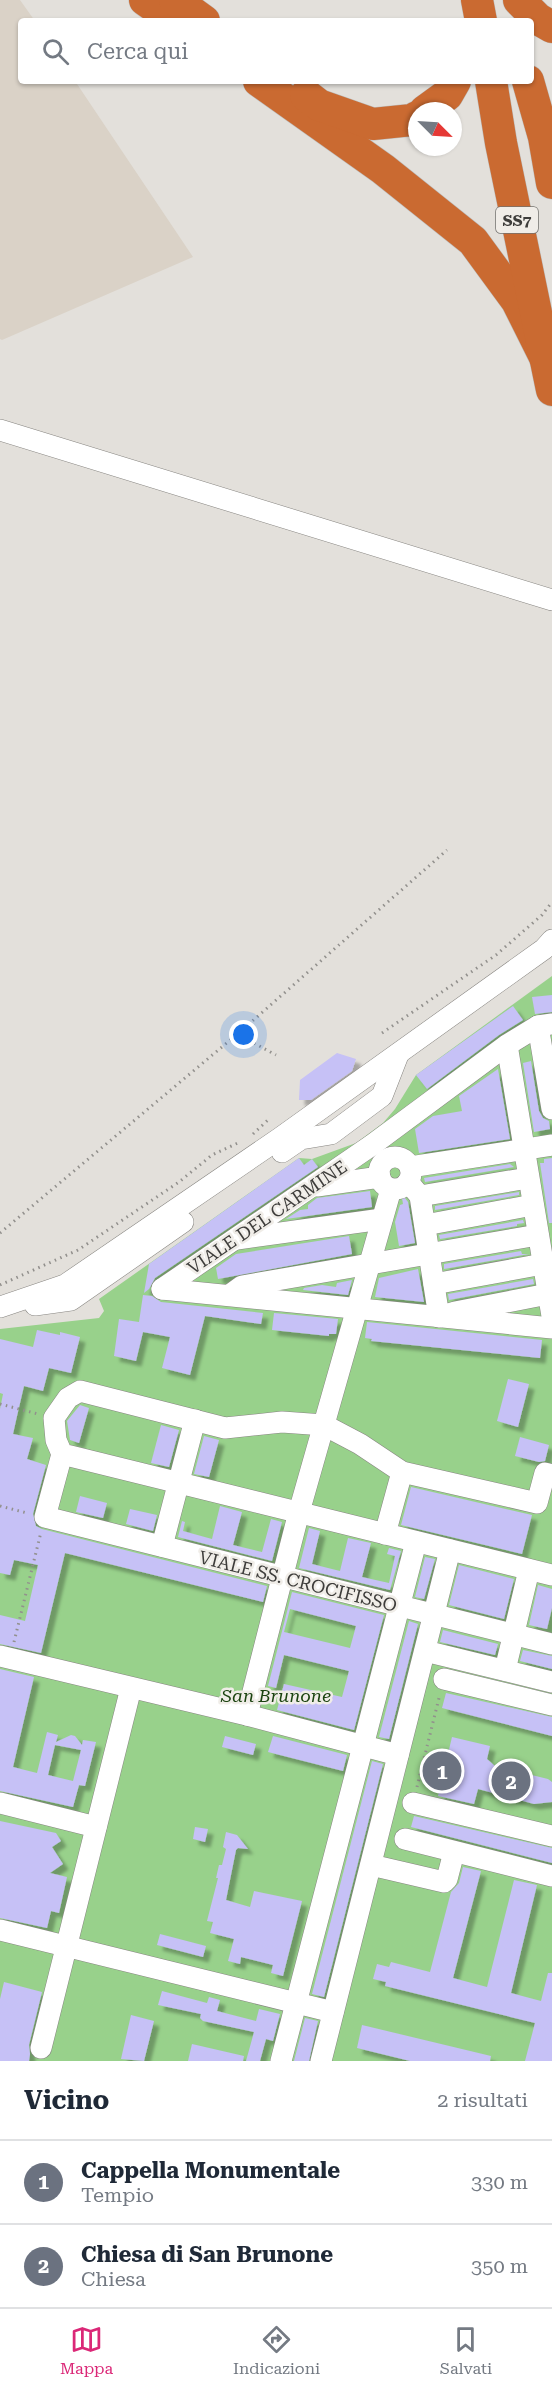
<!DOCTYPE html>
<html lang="it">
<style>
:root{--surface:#fff;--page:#f2f2f3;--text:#1f2937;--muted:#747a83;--line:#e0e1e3;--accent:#db2777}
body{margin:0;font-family:"Roboto Serif",serif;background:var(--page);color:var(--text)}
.compass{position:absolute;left:408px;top:102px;width:54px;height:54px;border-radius:50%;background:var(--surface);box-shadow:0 2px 4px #0004;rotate:114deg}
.you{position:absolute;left:244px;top:1035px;width:21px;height:21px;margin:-15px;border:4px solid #fff;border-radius:50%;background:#1a73e8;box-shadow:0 0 0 9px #1a73e833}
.badge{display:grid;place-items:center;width:39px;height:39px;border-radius:50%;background:var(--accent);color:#fff;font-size:20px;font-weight:700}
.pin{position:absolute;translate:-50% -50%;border:3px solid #fff;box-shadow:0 2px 6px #0006}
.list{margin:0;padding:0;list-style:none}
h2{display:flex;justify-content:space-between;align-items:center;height:78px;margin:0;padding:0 24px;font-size:26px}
h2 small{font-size:20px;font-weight:400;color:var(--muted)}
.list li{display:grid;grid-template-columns:39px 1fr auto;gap:18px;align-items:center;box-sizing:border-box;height:84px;padding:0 24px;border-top:2px solid var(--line)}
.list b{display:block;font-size:22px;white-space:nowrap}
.list p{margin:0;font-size:20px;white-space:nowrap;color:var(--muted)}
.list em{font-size:20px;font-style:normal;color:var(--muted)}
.icon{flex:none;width:33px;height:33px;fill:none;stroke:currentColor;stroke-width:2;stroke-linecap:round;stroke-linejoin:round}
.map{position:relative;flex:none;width:552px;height:2061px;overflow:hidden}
.search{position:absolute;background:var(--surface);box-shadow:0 2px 4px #0004;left:18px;right:18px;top:18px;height:66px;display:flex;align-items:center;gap:15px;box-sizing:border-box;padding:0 21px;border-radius:6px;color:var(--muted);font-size:22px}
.sheet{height:246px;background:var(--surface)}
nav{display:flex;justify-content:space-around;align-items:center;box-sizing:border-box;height:84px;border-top:2px solid var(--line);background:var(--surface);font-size:16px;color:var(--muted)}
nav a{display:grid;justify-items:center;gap:3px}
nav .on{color:var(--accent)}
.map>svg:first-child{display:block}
.built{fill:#dad2c7}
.green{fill:#98d18b}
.building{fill:#c6c1f6;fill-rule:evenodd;filter:url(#shadow)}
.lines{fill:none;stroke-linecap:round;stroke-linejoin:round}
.minor-casing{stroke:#878581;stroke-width:22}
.highway-casing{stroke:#bdbdbc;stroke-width:33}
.path{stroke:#92908d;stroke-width:3;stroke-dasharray:1.5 4.5;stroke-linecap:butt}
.minor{stroke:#fff;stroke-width:21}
.highway{stroke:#ca6a31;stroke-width:32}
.labels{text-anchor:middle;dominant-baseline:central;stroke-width:5;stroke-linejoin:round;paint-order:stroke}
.shield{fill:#f0ede8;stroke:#73726f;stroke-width:1.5}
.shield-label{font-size:16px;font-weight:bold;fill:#3e3d3b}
.street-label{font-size:18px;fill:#3e3d3b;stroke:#f0ede8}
.park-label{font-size:18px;font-style:italic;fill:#1b4310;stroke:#f0ede8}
</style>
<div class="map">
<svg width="552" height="2061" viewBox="0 0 552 2061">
<defs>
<filter id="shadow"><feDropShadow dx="5.5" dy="5.5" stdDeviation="1.5" flood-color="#0004"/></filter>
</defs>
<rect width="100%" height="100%" fill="#e3e0db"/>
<path class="built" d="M 0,0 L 20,0 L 35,21 L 21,21 L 21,81 L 75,81 L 193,257 L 2,340 L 0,339 Z"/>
<path class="green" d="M 552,976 L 552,2061 L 0,2061 L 0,1329 L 99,1318 L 104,1311 L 99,1299 L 299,1158 L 312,1159 L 356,1143 L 383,1123 L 395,1109 L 416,1075 Z"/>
<g class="building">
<path d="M 552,995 L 552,1012 L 535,1014 L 532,997 Z"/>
<path d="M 513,1006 L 523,1020 L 499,1035 L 427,1089 L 416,1075 Z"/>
<path d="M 337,1053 L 356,1059 L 352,1071 L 311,1100 L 299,1100 L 300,1080 Z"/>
<path d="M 531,1061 L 539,1111 L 543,1118 L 549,1121 L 550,1129 L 534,1132 L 523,1063 Z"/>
<path d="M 498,1069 L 510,1139 L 419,1153 L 415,1129 L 433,1116 L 462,1111 L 459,1096 Z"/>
<path d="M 299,1158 L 304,1165 L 312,1159 L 318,1167 L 155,1278 L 149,1289 L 144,1293 L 149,1264 Z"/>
<path d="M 552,1158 L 552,1223 L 549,1223 L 540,1163 L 544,1163 L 544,1159 Z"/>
<path d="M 510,1164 L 514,1167 L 425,1182 L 424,1178 Z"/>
<path d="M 370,1191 L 372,1207 L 286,1219 L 300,1210 L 308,1209 L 308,1205 L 317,1198 Z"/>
<path d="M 519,1192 L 519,1195 L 435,1210 L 435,1206 Z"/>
<path d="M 404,1197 L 408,1202 L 415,1243 L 399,1246 L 395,1222 L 400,1205 L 403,1204 L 402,1198 Z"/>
<path d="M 523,1220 L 524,1223 L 517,1224 L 517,1226 L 440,1239 L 439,1235 Z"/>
<path d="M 349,1236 L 352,1254 L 218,1279 L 216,1268 L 236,1254 Z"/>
<path d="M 521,1251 L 522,1254 L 529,1254 L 444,1269 L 444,1264 Z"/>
<path d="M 418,1269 L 424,1302 L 375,1297 L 379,1278 Z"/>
<path d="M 533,1279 L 534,1284 L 449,1300 L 448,1294 Z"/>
<path d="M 352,1280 L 348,1295 L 303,1290 L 304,1288 L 322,1285 L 336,1287 L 337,1283 Z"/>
<path d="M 143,1295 L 152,1296 L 161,1302 L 263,1313 L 261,1324 L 205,1316 L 190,1375 L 162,1368 L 170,1337 L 143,1332 L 136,1361 L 114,1356 L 119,1319 L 139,1322 Z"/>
<path d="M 274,1313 L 338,1319 L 336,1334 L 329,1334 L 329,1336 L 272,1330 Z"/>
<path d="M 367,1322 L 542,1340 L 540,1358 L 371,1341 L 372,1339 L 365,1338 Z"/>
<path d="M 37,1330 L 60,1335 L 60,1332 L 80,1337 L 71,1373 L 49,1368 L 43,1391 L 24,1386 L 17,1416 L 13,1434 L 33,1438 L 27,1459 L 46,1465 L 33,1514 L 36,1526 L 42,1529 L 267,1586 L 263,1602 L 65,1553 L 41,1653 L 0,1644 L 0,1615 L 25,1621 L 38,1565 L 14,1560 L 10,1575 L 0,1573 L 0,1409 L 3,1394 L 0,1393 L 0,1339 L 33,1347 Z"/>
<path d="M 508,1379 L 529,1384 L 518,1427 L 497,1421 Z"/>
<path d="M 80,1405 L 89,1408 L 79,1443 L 70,1440 L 67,1421 Z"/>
<path d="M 161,1425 L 179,1430 L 169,1467 L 151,1463 Z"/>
<path d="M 204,1436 L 219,1440 L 209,1477 L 194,1474 Z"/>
<path d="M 520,1437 L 549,1445 L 545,1461 L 539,1462 L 515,1456 Z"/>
<path d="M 411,1487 L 532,1515 L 522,1554 L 401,1525 Z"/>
<path d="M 80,1496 L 107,1503 L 103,1518 L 76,1512 Z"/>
<path d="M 220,1506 L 242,1512 L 233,1545 L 262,1552 L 271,1519 L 282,1522 L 272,1561 L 178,1537 L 182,1521 L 185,1522 L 183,1531 L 212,1539 Z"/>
<path d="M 130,1509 L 157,1515 L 153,1531 L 126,1524 Z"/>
<path d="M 309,1528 L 320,1531 L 312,1564 L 340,1571 L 348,1538 L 371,1543 L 362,1577 L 389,1583 L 395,1556 L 387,1554 L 389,1548 L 401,1551 L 390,1590 L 299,1568 Z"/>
<path d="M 425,1557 L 435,1559 L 424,1599 L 415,1597 Z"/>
<path d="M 459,1565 L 514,1579 L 504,1619 L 449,1605 Z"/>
<path d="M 538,1585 L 552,1589 L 552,1608 L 547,1629 L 529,1625 Z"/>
<path d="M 292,1592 L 384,1615 L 354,1730 L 277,1710 L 284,1684 L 342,1697 L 349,1671 L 284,1655 L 276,1688 L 268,1686 ZM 290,1609 L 356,1626 L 350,1648 L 284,1632 Z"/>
<path d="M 409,1621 L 418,1624 L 389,1739 L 379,1737 Z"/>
<path d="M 443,1630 L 498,1644 L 495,1655 L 440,1642 Z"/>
<path d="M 523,1650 L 552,1656 L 552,1669 L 520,1661 Z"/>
<path d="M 0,1669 L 34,1677 L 13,1767 L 37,1773 L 47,1732 L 58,1735 L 56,1742 L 71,1735 L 75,1736 L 82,1745 L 83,1740 L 96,1742 L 85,1786 L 79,1785 L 73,1807 L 0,1791 ZM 55,1745 L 81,1750 L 73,1781 L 48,1775 Z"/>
<path d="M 446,1693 L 552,1717 L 552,1736 L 442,1708 Z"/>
<path d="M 225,1736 L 256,1744 L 253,1755 L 222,1747 Z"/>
<path d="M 273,1736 L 347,1755 L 343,1771 L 268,1752 Z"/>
<path d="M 452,1737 L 490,1746 L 487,1759 L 495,1766 L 548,1779 L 552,1782 L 552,1802 L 534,1804 L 478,1789 L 474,1804 L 438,1796 Z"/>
<path d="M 372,1761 L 383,1764 L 324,1997 L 312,1994 Z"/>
<path d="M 414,1816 L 552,1848 L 552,1863 L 411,1827 Z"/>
<path d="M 0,1821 L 56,1833 L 61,1841 L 52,1847 L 63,1864 L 50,1873 L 67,1877 L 59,1913 L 51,1911 L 47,1928 L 0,1918 Z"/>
<path d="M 195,1827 L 208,1829 L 205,1842 L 193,1839 Z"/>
<path d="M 226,1832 L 237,1835 L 248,1849 L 238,1848 L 236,1850 L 226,1900 L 250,1907 L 254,1891 L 302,1901 L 283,1976 L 271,1973 L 273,1965 L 241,1957 L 240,1964 L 228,1961 L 234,1939 L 210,1933 L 213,1922 L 207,1921 L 218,1878 L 216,1878 L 219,1865 L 222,1865 L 226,1849 L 223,1847 Z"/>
<path d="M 463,1867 L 481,1871 L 453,1978 L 487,1987 L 514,1880 L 537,1885 L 511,1993 L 541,2001 L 548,1973 L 552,1973 L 552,2061 L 525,2061 L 535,2023 L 385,1986 L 386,1982 L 373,1979 L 377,1964 L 389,1967 L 391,1962 L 430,1972 L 451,1892 L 459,1883 Z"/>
<path d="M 160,1934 L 206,1946 L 203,1957 L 157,1945 Z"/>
<path d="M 4,1982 L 42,1992 L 29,2045 L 30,2054 L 29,2061 L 0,2061 L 0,1999 Z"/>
<path d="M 162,1991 L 207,2003 L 209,1997 L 220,2000 L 217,2011 L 256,2021 L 259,2009 L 280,2014 L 273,2041 L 266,2039 L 260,2061 L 246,2061 L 254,2032 L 203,2021 L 200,2018 L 201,2014 L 158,2005 Z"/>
<path d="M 131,2015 L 154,2021 L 144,2061 L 121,2059 Z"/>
<path d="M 305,2018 L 318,2021 L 309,2061 L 294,2061 Z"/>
<path d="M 362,2025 L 491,2056 L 490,2061 L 410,2061 L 357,2048 Z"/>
<path d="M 192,2044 L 244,2056 L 243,2061 L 188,2061 Z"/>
</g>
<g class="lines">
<g class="minor-casing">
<g id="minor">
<path d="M 0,430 L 552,600"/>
<path d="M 538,1026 L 552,1109"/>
<path d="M 507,1045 L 552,1316"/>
<path d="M 282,1152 L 301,1139 L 331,1134 L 382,1096 L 398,1055"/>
<circle cx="395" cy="1173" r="16"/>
<path d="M 410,1167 L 552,1145"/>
<path d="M 408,1182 L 420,1196 L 439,1317 L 455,1312 L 548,1294"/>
<path d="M 317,1186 L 380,1177"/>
<path d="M 420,1196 L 528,1178"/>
<path d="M 425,1225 L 533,1205"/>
<path d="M 237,1239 L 382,1219"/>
<path d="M 434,1284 L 543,1264"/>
<path d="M 162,1289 L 372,1145 L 507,1045 L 538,1026 L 552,1024"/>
<path d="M 162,1289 L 552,1328"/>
<path d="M 231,1294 L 242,1286 L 538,1235"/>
<path d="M 35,1305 L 71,1300 L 183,1222"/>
<path d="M 0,1307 L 65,1285 L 280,1138 L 544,949 L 552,940"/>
<path d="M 62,1454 L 45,1517 L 552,1644"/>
<path d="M 552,1475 L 545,1473 L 537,1503 L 402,1472 L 360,1444 L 324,1425 L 282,1422 L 225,1428 L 80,1391 L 68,1398 L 54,1418 L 56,1440 L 62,1454 L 552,1575"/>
<path d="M 385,1534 L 402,1472"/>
<path d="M 162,1546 L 195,1420"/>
<path d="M 425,1651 L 552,1682"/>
<path d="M 0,1656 L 247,1715 L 398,1755"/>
<path d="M 505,1670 L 529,1570"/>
<path d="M 444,1679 L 552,1705"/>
<path d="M 247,1715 L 299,1512 L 391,1189"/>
<path d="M 0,1803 L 96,1827"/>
<path d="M 413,1803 L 552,1836"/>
<path d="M 405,1839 L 552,1876"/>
<path d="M 371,1865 L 444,1882 L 447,1879 L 454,1852"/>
<path d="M 0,1930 L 333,2012"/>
<path d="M 41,2048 L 131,1688"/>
<path d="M 281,2061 L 416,1542"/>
<path d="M 321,2061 L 450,1550"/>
</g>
</g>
<g class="highway-casing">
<g id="highway">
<path d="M 145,0 L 175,21"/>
<path d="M 175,0 L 204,21"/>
<path d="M 477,0 L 481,21"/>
<path d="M 519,0 L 538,19 L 552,27"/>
<path d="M 259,81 L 383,169 L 473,241 L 517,301 L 546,359"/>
<path d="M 491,81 L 501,143 L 552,390"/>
<path d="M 528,81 L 544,137 L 552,183"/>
<path d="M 306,95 L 319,105 L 373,124 L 412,120 L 417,117"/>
<path d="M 425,111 L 447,95 L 455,81"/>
</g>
</g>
<g class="path">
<path d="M 241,1031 L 252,1042 L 276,1055"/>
<path d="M 382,1033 L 496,955 L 542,915 L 552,902"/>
<path d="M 253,1134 L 269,1119"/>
<path d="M 0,1233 L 241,1031 L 447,850"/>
<path d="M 0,1285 L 78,1250 L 179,1182 L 212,1155 L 240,1142"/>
<path d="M 0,1404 L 38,1414"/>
<path d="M 0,1506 L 27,1513"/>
<path d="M 14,1642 L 41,1532"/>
<path d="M 417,1787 L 440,1694"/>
</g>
<use href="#minor" class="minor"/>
<use href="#highway" class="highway"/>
</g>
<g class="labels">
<rect class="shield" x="496" y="207" width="42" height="26" rx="4.5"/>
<g class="shield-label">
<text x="517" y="220">SS7</text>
</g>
<g class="street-label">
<text transform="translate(267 1217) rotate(-34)">VIALE DEL CARMINE</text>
<text transform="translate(298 1581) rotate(14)">VIALE SS. CROCIFISSO</text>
</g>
<g class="park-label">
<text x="276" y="1695">San Brunone</text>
</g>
</g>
</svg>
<svg class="compass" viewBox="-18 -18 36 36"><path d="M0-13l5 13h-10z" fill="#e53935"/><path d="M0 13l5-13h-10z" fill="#747a83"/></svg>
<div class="you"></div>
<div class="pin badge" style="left:442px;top:1771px;background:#6b7280">1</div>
<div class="pin badge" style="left:511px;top:1781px;background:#6b7280">2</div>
<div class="search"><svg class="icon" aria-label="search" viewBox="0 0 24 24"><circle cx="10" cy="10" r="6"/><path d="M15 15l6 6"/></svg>Cerca qui</div>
</div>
<section class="sheet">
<h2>Vicino<small>2 risultati</small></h2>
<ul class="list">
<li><span class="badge" style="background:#6b7280">1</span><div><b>Cappella Monumentale</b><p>Tempio</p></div><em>330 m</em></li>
<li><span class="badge" style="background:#6b7280">2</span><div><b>Chiesa di San Brunone</b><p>Chiesa</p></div><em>350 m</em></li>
</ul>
</section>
<nav>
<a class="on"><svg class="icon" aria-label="map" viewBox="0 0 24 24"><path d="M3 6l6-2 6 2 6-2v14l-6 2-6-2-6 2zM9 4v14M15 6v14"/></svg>Mappa</a>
<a><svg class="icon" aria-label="directions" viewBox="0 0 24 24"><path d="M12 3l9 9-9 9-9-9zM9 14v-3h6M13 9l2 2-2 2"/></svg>Indicazioni</a>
<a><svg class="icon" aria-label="saved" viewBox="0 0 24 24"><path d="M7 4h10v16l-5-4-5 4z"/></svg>Salvati</a>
</nav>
